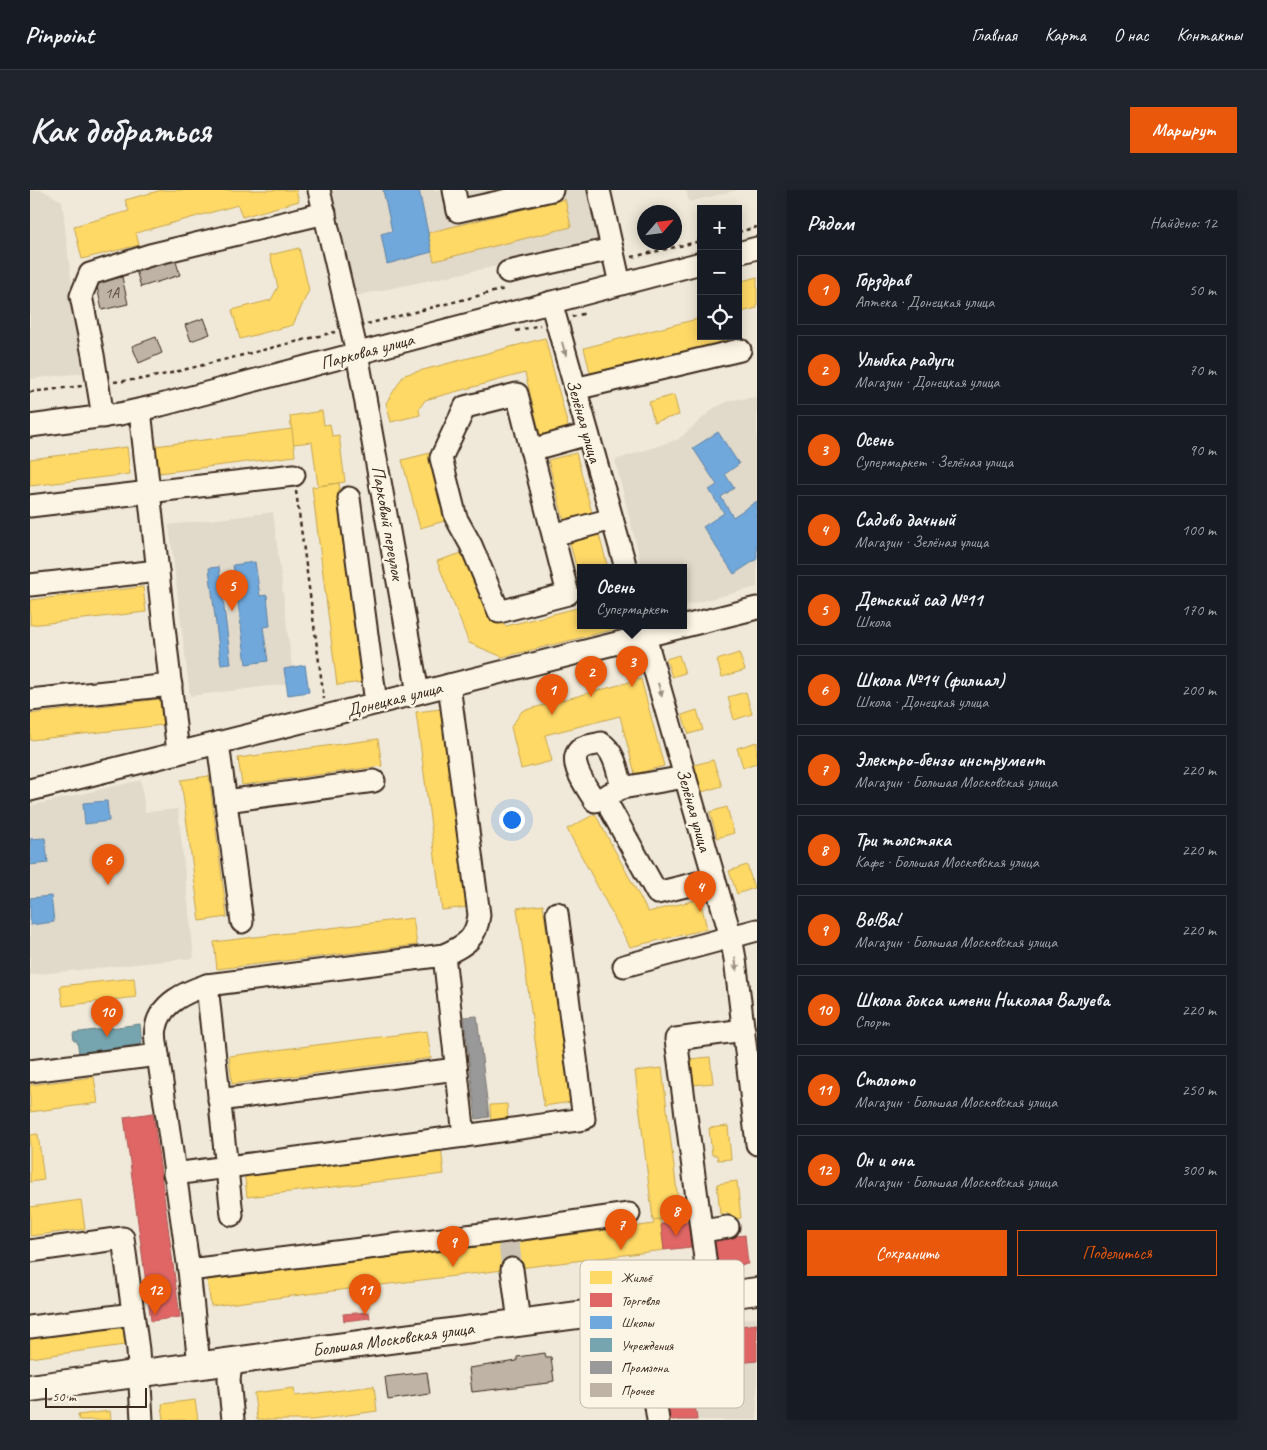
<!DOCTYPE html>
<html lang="ru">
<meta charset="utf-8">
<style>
:root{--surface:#171b24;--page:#20242c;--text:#f1f3f6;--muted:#9ea1a6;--line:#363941;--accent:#ea580c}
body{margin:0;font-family:Caveat,sans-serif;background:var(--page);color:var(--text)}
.controls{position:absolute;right:15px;top:15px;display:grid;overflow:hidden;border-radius:0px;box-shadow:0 2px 12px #0003}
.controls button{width:45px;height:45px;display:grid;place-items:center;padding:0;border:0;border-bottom:1px solid var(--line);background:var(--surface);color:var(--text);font:25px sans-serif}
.compass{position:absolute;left:607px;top:15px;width:45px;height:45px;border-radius:50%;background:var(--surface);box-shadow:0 2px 12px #0003;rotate:62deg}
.scale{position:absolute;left:15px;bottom:12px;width:102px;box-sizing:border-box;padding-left:5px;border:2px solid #3b2a1e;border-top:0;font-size:14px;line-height:18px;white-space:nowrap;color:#3b2a1e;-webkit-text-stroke:4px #fcf5e5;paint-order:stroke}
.you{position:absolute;left:481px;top:629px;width:18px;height:18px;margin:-12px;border:4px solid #fff;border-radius:50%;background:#1a73e8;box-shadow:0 0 0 8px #1a73e833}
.badge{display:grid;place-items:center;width:32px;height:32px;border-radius:50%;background:var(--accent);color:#fff;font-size:16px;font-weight:700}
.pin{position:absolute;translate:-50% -41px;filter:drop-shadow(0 1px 2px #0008)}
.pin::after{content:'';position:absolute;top:26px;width:18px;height:15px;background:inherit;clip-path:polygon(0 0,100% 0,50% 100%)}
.popup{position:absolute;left:547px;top:374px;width:110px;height:65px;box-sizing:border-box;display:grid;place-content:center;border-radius:0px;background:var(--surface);filter:drop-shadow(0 1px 4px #0005);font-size:16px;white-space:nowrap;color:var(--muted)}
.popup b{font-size:19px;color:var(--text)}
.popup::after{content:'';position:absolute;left:50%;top:100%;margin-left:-10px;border:10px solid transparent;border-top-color:var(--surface)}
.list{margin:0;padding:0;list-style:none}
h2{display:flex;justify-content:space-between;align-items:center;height:65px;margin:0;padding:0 20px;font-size:21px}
h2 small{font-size:16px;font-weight:400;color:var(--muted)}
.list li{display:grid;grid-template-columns:32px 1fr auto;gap:15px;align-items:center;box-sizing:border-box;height:70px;margin:0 10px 10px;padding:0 10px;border:1px solid var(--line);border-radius:0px}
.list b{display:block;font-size:19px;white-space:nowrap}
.list p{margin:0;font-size:16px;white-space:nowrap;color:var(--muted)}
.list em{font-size:16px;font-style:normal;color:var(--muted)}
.actions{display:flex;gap:10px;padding:15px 20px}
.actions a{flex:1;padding:11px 0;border:1px solid var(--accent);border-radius:0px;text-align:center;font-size:18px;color:var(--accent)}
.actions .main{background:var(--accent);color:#fff}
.icon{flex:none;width:28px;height:28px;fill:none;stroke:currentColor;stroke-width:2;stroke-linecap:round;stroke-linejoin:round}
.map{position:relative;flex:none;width:727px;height:1230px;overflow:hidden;border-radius:0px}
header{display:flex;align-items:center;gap:30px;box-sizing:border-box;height:70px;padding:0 25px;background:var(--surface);border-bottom:1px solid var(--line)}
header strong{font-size:24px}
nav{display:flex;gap:28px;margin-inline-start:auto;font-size:18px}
.intro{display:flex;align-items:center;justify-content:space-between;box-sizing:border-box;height:120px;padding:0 30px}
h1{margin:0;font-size:35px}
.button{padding:12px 22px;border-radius:0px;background:var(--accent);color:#fff;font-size:18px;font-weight:700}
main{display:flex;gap:30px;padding:0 30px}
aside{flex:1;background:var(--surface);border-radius:0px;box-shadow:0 2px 12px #0003}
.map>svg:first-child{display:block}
.built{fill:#e1d9c9}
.homes{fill:#ffd966;stroke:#c4a450}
.shops{fill:#e06666;stroke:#ae5450}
.schools{fill:#6fa8dc;stroke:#5f82a3}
.public{fill:#76a5af;stroke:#648084}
.industry{fill:#999;stroke:#7d7874}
.building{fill:#beb3a4;stroke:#3b2a1e}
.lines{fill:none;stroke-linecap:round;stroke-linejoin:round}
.minor-tunnel{stroke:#ccc3b4;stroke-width:21;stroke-dasharray:21 11;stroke-linecap:butt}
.minor-casing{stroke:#3b2a1e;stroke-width:25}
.major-casing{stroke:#3b2a1e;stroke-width:30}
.path{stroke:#3b2a1e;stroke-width:2.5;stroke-dasharray:4 4;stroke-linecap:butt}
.minor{stroke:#fcf5e5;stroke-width:21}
.major{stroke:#fcf5e5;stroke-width:26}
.oneway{fill:#9c9082}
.labels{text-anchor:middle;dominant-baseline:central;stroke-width:5;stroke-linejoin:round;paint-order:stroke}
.number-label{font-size:15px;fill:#5c4c40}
.street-label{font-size:18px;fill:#3b2a1e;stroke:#fcf5e5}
.key{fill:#fcf5e5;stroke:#c2b8a9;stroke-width:1}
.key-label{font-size:14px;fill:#3b2a1e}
</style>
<header>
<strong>Pinpoint</strong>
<nav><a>Главная</a><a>Карта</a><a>О нас</a><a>Контакты</a></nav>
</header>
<div class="intro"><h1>Как добраться</h1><a class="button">Маршрут</a></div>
<main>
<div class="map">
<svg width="727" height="1230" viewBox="0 0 727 1230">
<rect width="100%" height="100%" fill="#f0e9d9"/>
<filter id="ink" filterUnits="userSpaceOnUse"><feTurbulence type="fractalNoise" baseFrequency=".02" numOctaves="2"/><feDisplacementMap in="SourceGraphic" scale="10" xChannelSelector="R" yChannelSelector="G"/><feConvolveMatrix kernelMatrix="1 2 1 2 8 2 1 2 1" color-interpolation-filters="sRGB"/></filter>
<g filter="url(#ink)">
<g class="built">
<path d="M 0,0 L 12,0 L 32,11 L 52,183 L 0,189 Z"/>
<path d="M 294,0 L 561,0 L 572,54 L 320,107 Z"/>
<path d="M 656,0 L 708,0 L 659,12 Z"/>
<path d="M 727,207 L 727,397 L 653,416 L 653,378 L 612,378 L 585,270 L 649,249 L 684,218 L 701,210 Z"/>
<path d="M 243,322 L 264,493 L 160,506 L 139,335 Z"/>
<path d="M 111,590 L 115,622 L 148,619 L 164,768 L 0,785 L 0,616 Z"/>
<path d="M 727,1127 L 727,1230 L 636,1230 L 622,1145 Z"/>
</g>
<g class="homes">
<path d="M 132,0 L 266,0 L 269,11 L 212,27 L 208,15 L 106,43 L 109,55 L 52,69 L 44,36 L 99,21 L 95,10 Z"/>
<path d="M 535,9 L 541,37 L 404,71 L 397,43 Z"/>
<path d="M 269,58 L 279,100 L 263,135 L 210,149 L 202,120 L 241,110 L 248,97 L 240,65 Z"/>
<path d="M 727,87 L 727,118 L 708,123 L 708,92 Z"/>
<path d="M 671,128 L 671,146 L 697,146 L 698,151 L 561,186 L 554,158 Z"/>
<path d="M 515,148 L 539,240 L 511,248 L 495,183 L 395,210 L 389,219 L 390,225 L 361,232 L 356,213 L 374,185 Z"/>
<path d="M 644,205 L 649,225 L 624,232 L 619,212 Z"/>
<path d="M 292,221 L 294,235 L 300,234 L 302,246 L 309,245 L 315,292 L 288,296 L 282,252 L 263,254 L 260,226 Z"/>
<path d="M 262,239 L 265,266 L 129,283 L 125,256 Z"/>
<path d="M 97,257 L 100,284 L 0,296 L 0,269 Z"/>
<path d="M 400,263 L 418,330 L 390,338 L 372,270 Z"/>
<path d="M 546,263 L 562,323 L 534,331 L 518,270 Z"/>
<path d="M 309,293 L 334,492 L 307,495 L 282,297 Z"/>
<path d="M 569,345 L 578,378 L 551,378 L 551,396 L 540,353 Z"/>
<path d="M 435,362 L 462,429 L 476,436 L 551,417 L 551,436 L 593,436 L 594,437 L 473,467 L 439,453 L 407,371 Z"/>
<path d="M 113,397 L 116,422 L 0,435 L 0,410 Z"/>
<path d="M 709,463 L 715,480 L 692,487 L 687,470 Z"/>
<path d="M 649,465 L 655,483 L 642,487 L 636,469 Z"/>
<path d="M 611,489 L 634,576 L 605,584 L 590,526 L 515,545 L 522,571 L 491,579 L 481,537 L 492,521 Z"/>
<path d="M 716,502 L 722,524 L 704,530 L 698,507 Z"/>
<path d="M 130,509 L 133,535 L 0,550 L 0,524 Z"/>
<path d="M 411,519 L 438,717 L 412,720 L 386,522 Z"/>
<path d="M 667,520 L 673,540 L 659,544 L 652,525 Z"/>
<path d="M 348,549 L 352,576 L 212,595 L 208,568 Z"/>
<path d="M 727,552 L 727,573 L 713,577 L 707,558 Z"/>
<path d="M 683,570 L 692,596 L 672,602 L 664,575 Z"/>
<path d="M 179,586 L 197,727 L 170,731 L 151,590 Z"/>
<path d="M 697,617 L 704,643 L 687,648 L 680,622 Z"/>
<path d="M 565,624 L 618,722 L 670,709 L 677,739 L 600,757 L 537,639 Z"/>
<path d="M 717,675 L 724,698 L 707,704 L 699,681 Z"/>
<path d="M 513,715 L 541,912 L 514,916 L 487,718 Z"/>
<path d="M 383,728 L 387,755 L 187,779 L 184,752 Z"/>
<path d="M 104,788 L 106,807 L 33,816 L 30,796 Z"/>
<path d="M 397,841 L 401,868 L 202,894 L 199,866 Z"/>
<path d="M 680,867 L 683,893 L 663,895 L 660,869 Z"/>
<path d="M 632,878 L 650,1027 L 623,1030 L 605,881 Z"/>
<path d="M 64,887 L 68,913 L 0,922 L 0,895 Z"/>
<path d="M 477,914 L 478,931 L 461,932 L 460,915 Z"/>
<path d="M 698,936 L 701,969 L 688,970 L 687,965 L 682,965 L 679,938 Z"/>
<path d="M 8,944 L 14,990 L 0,992 L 0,945 Z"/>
<path d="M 411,957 L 414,984 L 217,1007 L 214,980 Z"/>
<path d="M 707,991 L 711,1028 L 703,1029 L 703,1027 L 698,1028 L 698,1023 L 690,1024 L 687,994 Z"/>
<path d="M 51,1010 L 55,1039 L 0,1046 L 0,1017 Z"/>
<path d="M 630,1029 L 634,1060 L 473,1080 L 470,1054 L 624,1034 L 623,1030 Z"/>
<path d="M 470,1054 L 473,1080 L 181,1116 L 177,1090 Z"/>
<path d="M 98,1127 L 102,1154 L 0,1168 L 0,1141 Z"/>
<path d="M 344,1196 L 347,1221 L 282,1230 L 227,1230 L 224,1203 L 264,1198 L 265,1206 Z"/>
<path d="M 165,1210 L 168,1230 L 134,1230 L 132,1214 Z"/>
<path d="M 80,1221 L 81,1230 L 49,1230 L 48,1225 Z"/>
</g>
<g class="shops">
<path d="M 123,923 L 150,1127 L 121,1131 L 94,927 Z"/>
<path d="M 658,1031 L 661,1057 L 634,1060 L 631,1034 Z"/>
<path d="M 715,1045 L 718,1074 L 685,1078 L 682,1049 Z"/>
<path d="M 339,1122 L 340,1128 L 314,1131 L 313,1124 Z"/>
<path d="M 727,1134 L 727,1171 L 680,1176 L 676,1140 Z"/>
<path d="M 665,1214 L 667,1230 L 635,1230 L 634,1218 Z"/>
</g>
<g class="schools">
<path d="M 353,0 L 389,0 L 402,62 L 357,74 L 351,44 L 362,41 Z"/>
<path d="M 688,242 L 709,274 L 695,284 L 704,298 L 691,307 L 703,327 L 727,311 L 727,369 L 704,384 L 673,337 L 694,323 L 679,300 L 687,295 L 663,258 Z"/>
<path d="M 225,372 L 230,406 L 237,405 L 240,436 L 233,437 L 238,471 L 216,474 L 203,375 Z"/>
<path d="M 189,377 L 201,474 L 191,475 L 179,378 Z"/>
<path d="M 275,475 L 279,502 L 258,505 L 254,479 Z"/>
<path d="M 77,611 L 79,631 L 55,634 L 53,613 Z"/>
<path d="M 15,648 L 18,673 L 0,675 L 0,649 Z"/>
<path d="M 21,706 L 24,732 L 0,735 L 0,708 Z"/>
</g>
<path class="public" d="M 110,834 L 112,854 L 49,863 L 47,851 L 44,851 L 43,843 Z"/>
<path class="industry" d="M 447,826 L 459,927 L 446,929 L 434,827 Z"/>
<g class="building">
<path d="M 144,65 L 150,85 L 111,97 L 105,77 Z"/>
<path d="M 92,87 L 98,114 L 72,120 L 66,92 Z"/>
<path d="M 174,128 L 180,144 L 161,151 L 155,135 Z"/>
<path d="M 126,147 L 132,163 L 109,173 L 102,156 Z"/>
<path d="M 594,1162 L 600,1209 L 580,1212 L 574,1165 Z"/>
<path d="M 515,1163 L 516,1167 L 521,1167 L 524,1191 L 519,1192 L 519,1193 L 442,1202 L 439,1178 L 487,1171 L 487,1167 Z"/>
<path d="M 397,1182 L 400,1204 L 358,1210 L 355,1187 Z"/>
</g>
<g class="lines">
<path class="minor-tunnel" d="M 479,1053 L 482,1079"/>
<g class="minor-casing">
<g id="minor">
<path d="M 289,0 L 327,163 L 388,503"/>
<path d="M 424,0 L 428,21 L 522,0"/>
<path d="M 569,0 L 590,94"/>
<path d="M 708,63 L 727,58"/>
<path d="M 478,82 L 582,59"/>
<path d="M 521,112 L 596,378"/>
<path d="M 545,199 L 710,160"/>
<path d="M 110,220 L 148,563"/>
<path d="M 73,227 L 63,165 L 51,106 L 60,84 L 120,65 L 295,23"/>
<path d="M 0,236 L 90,224 L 131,215 L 671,73"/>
<path d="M 501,260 L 558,244"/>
<path d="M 319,308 L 346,513"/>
<path d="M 0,316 L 264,285"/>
<path d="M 523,345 L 487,204 L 435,217 L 411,268 L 426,328 L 441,355 L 469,422 L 538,404 L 523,345 L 582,329"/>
<path d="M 0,395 L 128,381"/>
<path d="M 612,436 L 701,747 L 705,769 L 727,954"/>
<path d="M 0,510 L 141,495"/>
<path d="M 188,553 L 212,732"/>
<path d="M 592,598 C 588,583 585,561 571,553 C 565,555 557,555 552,558 C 534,569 558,599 565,611 L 592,598 L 655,587"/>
<path d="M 0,600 L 727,418"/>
<path d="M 196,611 L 344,591"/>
<path d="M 581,620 L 627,703 L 684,689"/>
<path d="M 414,765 L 434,946 L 554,929 L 527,723"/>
<path d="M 594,776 L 727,740"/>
<path d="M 177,795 L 202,1025"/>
<path d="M 0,881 L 128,865"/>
<path d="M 189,910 L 426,879"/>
<path d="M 144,984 L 434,946"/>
<path d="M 672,1041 L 698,1037"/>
<path d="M 0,1061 L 93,1048 L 108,1160 L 112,1230"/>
<path d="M 482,1079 L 489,1132"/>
<path d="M 159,1080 L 477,1041 L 599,1024"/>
<path d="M 680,1106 L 646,849 L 714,840"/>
<path d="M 611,1116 L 628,1230"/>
<path d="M 0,1137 L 103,1124"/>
<path d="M 202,1171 L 199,1189 L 203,1230"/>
<path d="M 169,1175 L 159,1080 L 128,865 C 127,857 124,846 126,838 C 130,813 156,802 177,795 L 414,765 C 436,755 446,749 449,725 L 419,495"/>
</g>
</g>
<g class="major-casing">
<path id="major" d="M 0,1198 L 727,1101"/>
</g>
<g class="path">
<path d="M 708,42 L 727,37"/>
<path d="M 602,67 L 671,51"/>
<path d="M 542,127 L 556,123"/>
<path d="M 337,134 L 475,99"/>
<path d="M 486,141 L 510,135"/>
<path d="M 84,192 L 112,189 L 137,184 L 305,142"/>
<path d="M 0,202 L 52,196"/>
<path d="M 266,301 L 294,509"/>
</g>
<use href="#minor" class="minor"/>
<use href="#major" class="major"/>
</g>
<defs><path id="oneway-solid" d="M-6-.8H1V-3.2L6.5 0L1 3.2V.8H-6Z" transform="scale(1.25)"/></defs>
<g class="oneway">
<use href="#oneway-solid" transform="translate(534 159) rotate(74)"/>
<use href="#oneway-solid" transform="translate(630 500) rotate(74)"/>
<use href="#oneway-solid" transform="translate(706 774) rotate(82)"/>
</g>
</g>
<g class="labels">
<g class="number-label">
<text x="82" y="103">1А</text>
</g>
<g class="street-label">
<text transform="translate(337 161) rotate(-15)">Парковая улица</text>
<text transform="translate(554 231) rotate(74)">Зелёная улица</text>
<text transform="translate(358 333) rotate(80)">Парковый переулок</text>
<text transform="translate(364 509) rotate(-14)">Донецкая улица</text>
<text transform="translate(664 620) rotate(74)">Зелёная улица</text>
<text transform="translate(363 1149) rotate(-8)">Большая Московская улица</text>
</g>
</g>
<rect x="550" y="1070" width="164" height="148" rx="8" class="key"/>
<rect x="560" y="1081" width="22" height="13" fill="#ffd966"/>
<rect x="560" y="1103" width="22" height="14" fill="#e06666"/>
<rect x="560" y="1126" width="22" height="13" fill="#6fa8dc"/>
<rect x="560" y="1148" width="22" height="14" fill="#76a5af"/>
<rect x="560" y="1171" width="22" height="13" fill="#999"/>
<rect x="560" y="1193" width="22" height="14" fill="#beb3a4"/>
<g class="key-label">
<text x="591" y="1092">Жильё</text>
<text x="591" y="1115">Торговля</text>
<text x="591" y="1137">Школы</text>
<text x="591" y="1160">Учреждения</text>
<text x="591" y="1182">Промзона</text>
<text x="591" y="1205">Прочее</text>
</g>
</svg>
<div class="controls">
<button>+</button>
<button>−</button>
<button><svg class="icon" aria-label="locate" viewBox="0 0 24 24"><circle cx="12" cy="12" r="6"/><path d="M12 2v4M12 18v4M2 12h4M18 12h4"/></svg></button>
</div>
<svg class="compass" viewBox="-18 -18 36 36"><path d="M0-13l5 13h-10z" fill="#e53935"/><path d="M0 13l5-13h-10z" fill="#9ea1a6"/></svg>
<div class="scale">50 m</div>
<div class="you"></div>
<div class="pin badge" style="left:522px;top:525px">1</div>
<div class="pin badge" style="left:561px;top:507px">2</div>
<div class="pin badge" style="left:602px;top:497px">3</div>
<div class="popup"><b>Осень</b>Супермаркет</div>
<div class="pin badge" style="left:670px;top:722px">4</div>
<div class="pin badge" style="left:202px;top:421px">5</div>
<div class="pin badge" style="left:78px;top:695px">6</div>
<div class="pin badge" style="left:591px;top:1060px">7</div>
<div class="pin badge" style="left:646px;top:1046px">8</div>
<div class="pin badge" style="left:423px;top:1077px">9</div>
<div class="pin badge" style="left:77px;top:847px">10</div>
<div class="pin badge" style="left:335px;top:1125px">11</div>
<div class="pin badge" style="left:125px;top:1125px">12</div>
</div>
<aside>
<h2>Рядом<small>Найдено: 12</small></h2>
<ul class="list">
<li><span class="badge">1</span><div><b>Горздрав</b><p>Аптека · Донецкая улица</p></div><em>50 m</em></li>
<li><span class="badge">2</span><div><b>Улыбка радуги</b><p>Магазин · Донецкая улица</p></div><em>70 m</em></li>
<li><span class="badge">3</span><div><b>Осень</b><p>Супермаркет · Зелёная улица</p></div><em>90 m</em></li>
<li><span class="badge">4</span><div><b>Садово дачный</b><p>Магазин · Зелёная улица</p></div><em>100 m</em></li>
<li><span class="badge">5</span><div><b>Детский сад №11</b><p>Школа</p></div><em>170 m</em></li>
<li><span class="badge">6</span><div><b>Школа №14 (филиал)</b><p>Школа · Донецкая улица</p></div><em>200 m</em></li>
<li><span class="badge">7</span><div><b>Электро-бензо инструмент</b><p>Магазин · Большая Московская улица</p></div><em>220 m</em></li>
<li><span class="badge">8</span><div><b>Три толстяка</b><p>Кафе · Большая Московская улица</p></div><em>220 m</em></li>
<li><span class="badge">9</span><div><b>Во!Ва!</b><p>Магазин · Большая Московская улица</p></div><em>220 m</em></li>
<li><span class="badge">10</span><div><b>Школа бокса имени Николая Валуева</b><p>Спорт</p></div><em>220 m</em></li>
<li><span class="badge">11</span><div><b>Столото</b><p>Магазин · Большая Московская улица</p></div><em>250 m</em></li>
<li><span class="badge">12</span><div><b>Он и она</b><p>Магазин · Большая Московская улица</p></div><em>300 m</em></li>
</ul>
<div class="actions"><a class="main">Сохранить</a><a>Поделиться</a></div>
</aside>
</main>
